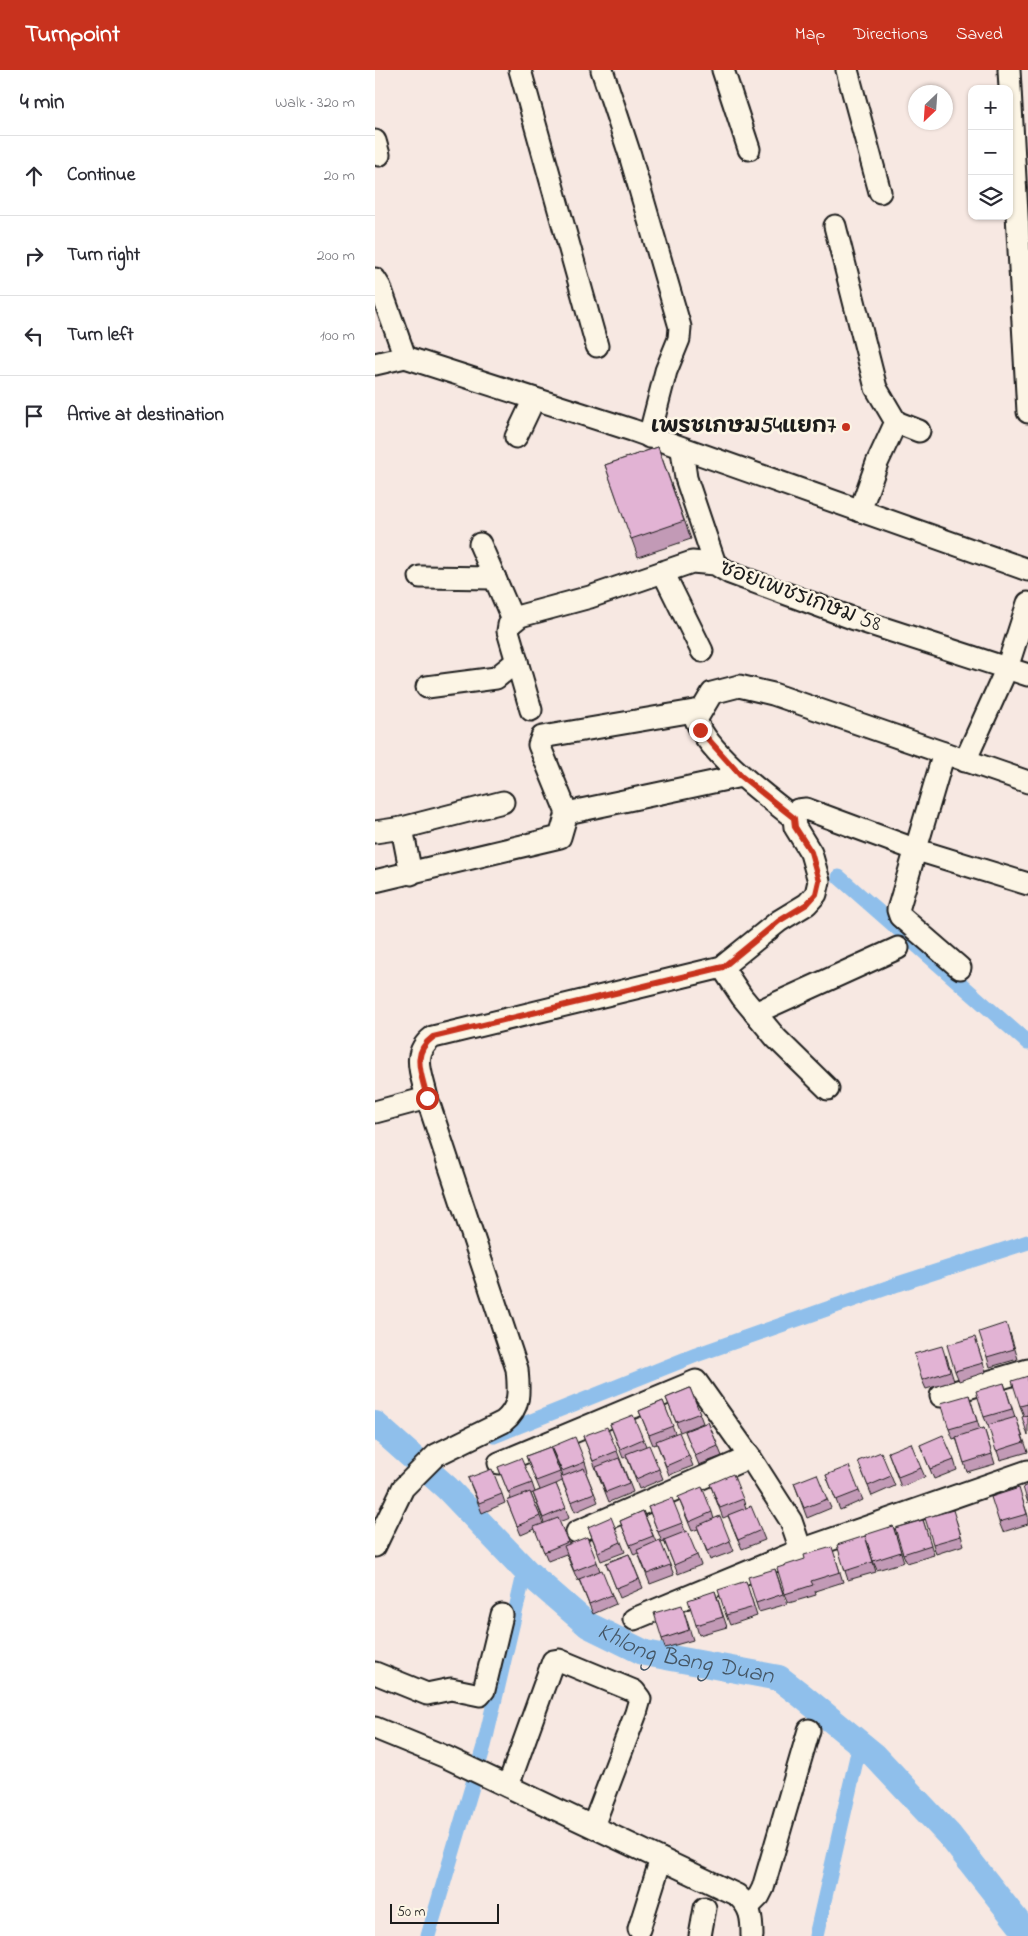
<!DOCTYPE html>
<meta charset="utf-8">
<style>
:root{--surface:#fff;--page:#f2f2f3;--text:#2b2b33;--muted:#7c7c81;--line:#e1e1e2;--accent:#c8321e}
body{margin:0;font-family:"Indie Flower","Playpen Sans Thai",sans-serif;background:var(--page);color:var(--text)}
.controls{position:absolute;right:15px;top:15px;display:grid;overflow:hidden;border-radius:10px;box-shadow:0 1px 4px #0004}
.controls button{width:45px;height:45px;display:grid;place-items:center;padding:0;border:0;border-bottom:1px solid var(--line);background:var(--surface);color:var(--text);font:25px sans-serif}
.compass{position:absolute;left:533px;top:15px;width:45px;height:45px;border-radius:50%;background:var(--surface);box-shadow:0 1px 4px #0004;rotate:205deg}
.scale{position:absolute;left:15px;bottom:12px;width:109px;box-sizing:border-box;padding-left:5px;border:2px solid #1c1c1c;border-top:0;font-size:14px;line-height:18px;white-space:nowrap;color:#1c1c1c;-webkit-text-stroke:4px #fcf5e5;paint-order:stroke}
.stop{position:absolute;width:15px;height:15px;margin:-11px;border:4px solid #c8321e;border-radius:50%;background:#fff}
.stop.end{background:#c8321e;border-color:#fff;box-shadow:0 1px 5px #0008}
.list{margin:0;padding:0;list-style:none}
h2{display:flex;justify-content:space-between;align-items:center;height:65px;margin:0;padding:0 20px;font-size:21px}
h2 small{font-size:16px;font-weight:400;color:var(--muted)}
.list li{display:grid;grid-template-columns:32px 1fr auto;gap:15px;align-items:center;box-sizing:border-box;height:80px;padding:0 20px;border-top:1px solid var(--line)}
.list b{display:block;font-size:19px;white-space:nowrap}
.list em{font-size:16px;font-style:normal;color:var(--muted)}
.icon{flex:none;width:28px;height:28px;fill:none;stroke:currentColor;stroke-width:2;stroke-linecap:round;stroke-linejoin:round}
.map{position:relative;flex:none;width:653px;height:1866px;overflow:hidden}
header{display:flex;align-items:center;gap:30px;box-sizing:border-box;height:70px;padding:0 25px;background:var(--accent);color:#fff}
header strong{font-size:24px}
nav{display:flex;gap:28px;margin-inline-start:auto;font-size:18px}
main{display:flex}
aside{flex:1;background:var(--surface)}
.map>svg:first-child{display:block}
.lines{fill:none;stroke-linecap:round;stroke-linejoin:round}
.canal{stroke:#8fbfeb;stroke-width:15}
.river{stroke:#8fbfeb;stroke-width:26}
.minor-casing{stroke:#1c1c1c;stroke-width:25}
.minor{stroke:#fcf5e5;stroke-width:21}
.wall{fill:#c29ab6;stroke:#1c1c1c;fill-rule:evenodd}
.building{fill:#e2b3d4;stroke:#1c1c1c}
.route{stroke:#c8321e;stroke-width:6}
.poi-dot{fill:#c8321e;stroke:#fcf5e5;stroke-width:2}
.labels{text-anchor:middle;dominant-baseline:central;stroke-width:5;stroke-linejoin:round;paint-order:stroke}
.poi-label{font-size:22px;font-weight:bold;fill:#1c1c1c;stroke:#fcf5e5;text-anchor:end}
.street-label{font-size:22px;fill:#1c1c1c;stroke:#fcf5e5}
.water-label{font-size:24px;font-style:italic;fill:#445564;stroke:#fcf5e5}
</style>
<header>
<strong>Turnpoint</strong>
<nav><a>Map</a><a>Directions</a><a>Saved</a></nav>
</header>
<main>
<aside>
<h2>4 min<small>Walk · 320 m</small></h2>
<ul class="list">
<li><svg class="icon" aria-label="ahead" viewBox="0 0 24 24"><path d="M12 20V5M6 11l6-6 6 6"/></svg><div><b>Continue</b></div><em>20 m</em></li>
<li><svg class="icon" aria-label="right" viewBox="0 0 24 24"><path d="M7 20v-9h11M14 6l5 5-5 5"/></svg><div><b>Turn right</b></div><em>200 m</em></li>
<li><svg class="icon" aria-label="left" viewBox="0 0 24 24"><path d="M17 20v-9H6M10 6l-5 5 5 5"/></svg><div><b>Turn left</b></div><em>100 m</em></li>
<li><svg class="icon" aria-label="arrive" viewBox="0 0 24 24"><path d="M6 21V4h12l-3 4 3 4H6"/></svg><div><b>Arrive at destination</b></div></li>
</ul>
</aside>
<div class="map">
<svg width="653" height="1866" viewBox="0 0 653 1866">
<rect width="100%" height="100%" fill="#f7e8e2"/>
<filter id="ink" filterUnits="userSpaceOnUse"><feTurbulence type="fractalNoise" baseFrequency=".02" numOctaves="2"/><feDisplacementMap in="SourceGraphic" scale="10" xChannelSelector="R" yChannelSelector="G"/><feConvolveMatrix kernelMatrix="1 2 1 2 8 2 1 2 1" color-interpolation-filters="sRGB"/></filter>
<g filter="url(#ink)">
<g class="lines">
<g class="canal">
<path d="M 464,807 L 653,973"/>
<path d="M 119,1366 L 321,1285 L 523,1214 L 653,1172"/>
<path d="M 53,1866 L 109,1676 L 150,1500"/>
<path d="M 441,1866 L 485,1673"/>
</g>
<path class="river" id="s1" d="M 0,1354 L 72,1418 L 152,1502 L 213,1555 L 270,1583 L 404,1608 L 426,1625 L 499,1685 L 575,1766 L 653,1865"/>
<g class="minor-casing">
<g id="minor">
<path d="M 145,0 L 222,276"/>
<path d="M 227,0 L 255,85 L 305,257 L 304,269 L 291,301 L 274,367"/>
<path d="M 348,0 L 374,79"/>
<path d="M 472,0 L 505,122"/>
<path d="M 634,0 L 653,342"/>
<path d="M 0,71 L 4,85"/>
<path d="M 460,156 L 501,318 L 521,352 L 502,393 L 485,441"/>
<path d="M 0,209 L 5,217 L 30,287"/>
<path d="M 0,294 L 30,287 L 257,360 L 653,500"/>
<path d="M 521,352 L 544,361"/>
<path d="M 141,367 L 159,329"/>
<path d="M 307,380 L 311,408 L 340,494"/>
<path d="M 105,474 L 138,550"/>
<path d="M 288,502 L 327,581"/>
<path d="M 45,507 L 120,508"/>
<path d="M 52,617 L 121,608 L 142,591"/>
<path d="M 156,640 L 133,561 L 134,555 L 145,546 L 215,527 L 317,492 L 340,494 L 355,503 L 477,548 L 653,605"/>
<path d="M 569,683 L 523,840 L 525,846 L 585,898"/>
<path d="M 590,691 L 632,598 L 653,533"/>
<path d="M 192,743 L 366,706"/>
<path d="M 419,748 C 390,725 334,684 321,650 L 337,623 L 364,616 L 398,624 L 653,712"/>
<path d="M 27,758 L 128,732"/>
<path d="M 0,762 L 27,758 L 36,804"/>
<path d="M 0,811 L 185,767 L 192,743 L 164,675 L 167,667 L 325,640"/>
<path d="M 347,897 L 367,927 L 401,968 L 453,1019"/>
<path d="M 380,943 L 523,878"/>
<path d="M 0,1042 L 52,1028"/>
<path d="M 566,1326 L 653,1300"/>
<path d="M 124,1393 L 321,1311 L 375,1387 L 416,1451 L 426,1480"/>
<path d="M 202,1462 L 375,1387"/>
<path d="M 0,1476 L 28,1418 L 61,1385 L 128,1352 C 146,1338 144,1320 142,1299 L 52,1028 C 47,1004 35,984 58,967 L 347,897 L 404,851 L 432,834 L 441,824 L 444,811 L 436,783 L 420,757 L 419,748 L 423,740 L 431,739 L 539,779 L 653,814"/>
<path d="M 259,1549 L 426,1480 L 653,1401"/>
<path d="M 0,1603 L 52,1624 L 76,1619 L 105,1625 L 109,1620 L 127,1545"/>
<path d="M 0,1658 L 71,1687 L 362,1825 C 376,1837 377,1848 377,1866"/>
<path d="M 133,1716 L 178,1591 L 184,1590 L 259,1621 L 265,1629 L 261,1643 L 218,1756"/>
<path d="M 373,1837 L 384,1826 L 388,1818 L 434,1660"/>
<path d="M 264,1859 L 286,1789"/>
<path d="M 325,1866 L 330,1838"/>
</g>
</g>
<use href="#minor" class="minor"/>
</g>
<g class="wall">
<path d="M 283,377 L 316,469 L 263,487 L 230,395 Z"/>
<path d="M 635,1263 L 643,1289 L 615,1297 L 612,1287 Z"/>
<path d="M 603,1277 L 611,1302 L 584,1311 L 580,1301 Z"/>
<path d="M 571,1285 L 579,1311 L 551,1319 L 547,1310 Z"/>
<path d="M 653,1306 L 653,1345 L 649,1346 L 645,1336 Z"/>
<path d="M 629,1313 L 640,1347 L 644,1356 L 653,1382 L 625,1390 L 614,1356 L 613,1356 L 609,1347 Z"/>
<path d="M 315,1318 L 328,1353 L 305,1362 L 291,1328 Z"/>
<path d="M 594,1325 L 605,1360 L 609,1358 L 620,1394 L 592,1402 L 581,1368 L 578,1369 L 574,1359 Z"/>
<path d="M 288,1331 L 300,1363 L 314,1386 L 318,1396 L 294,1405 L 282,1374 L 278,1375 L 264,1341 Z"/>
<path d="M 333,1352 L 347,1386 L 324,1395 L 310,1361 Z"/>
<path d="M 235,1354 L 268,1369 L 271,1376 L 284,1399 L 288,1409 L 264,1419 L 252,1387 L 248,1388 Z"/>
<path d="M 208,1366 L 242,1381 L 258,1422 L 234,1432 Z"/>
<path d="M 545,1375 L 579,1390 L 582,1400 L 559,1409 Z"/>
<path d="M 175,1377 L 187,1407 L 188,1406 L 176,1377 L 210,1392 L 213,1402 L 211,1403 L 223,1432 L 200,1442 L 187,1411 L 181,1414 L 194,1448 L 184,1452 L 194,1474 L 222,1492 L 225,1501 L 237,1525 L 241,1534 L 218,1544 L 204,1510 L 203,1511 L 191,1484 L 173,1491 L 160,1459 L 146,1465 L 132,1431 L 136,1429 L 123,1397 L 157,1413 L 160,1422 L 165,1420 L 151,1386 ZM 158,1423 L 169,1453 L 168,1454 L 156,1424 Z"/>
<path d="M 513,1382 L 546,1398 L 550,1407 L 526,1417 Z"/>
<path d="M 483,1391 L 516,1406 L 520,1416 L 497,1426 Z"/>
<path d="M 451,1405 L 484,1421 L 488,1430 L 465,1440 Z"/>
<path d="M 93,1408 L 127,1424 L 130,1433 L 107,1443 Z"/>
<path d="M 419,1413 L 452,1429 L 456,1438 L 432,1448 Z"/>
<path d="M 335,1414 L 368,1429 L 371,1438 L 386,1460 L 390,1470 L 367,1479 L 353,1446 L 348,1448 Z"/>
<path d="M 303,1427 L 337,1442 L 339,1449 L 355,1471 L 359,1481 L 335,1490 L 323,1459 L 317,1461 Z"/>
<path d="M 647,1428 L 653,1446 L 653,1454 L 628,1462 L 624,1452 Z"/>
<path d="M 273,1437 L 307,1453 L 310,1461 L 322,1485 L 326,1495 L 303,1504 L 289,1471 L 287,1472 Z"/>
<path d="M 268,1441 L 281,1472 L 295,1495 L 299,1505 L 275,1514 L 263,1483 L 259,1485 L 245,1451 Z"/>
<path d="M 548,1450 L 559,1485 L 532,1493 L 528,1484 Z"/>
<path d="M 581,1450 L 589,1475 L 561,1484 L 558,1474 Z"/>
<path d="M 518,1456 L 529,1492 L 502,1500 L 498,1491 Z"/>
<path d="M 213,1457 L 246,1472 L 250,1482 L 226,1491 Z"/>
<path d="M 490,1466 L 501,1502 L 473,1510 L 470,1501 Z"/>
<path d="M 254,1484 L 268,1518 L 245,1528 L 231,1493 Z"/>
<path d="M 460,1486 L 468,1512 L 440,1521 L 441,1525 L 414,1533 L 410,1524 Z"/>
<path d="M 400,1499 L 412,1534 L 384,1542 L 381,1533 Z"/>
<path d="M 340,1521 L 352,1557 L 324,1565 L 321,1555 Z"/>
<path d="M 374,1521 L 382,1546 L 355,1555 L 351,1545 Z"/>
<path d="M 310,1544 L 318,1570 L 290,1578 L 287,1569 Z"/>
</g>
<g class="building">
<path d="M 283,377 L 309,451 L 256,469 L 230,395 Z"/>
<path d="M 631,1253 L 639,1279 L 612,1287 L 604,1262 Z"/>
<path d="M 600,1267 L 608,1293 L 580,1301 L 572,1275 Z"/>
<path d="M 567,1276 L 575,1301 L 547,1310 L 539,1284 Z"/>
<path d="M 653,1306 L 653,1334 L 645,1336 L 637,1311 Z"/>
<path d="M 629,1313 L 637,1339 L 609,1347 L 601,1321 Z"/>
<path d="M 315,1318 L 325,1343 L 301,1352 L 291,1328 Z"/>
<path d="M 594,1325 L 602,1351 L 574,1359 L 566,1333 Z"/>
<path d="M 288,1331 L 298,1356 L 274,1365 L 264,1341 Z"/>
<path d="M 258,1345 L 268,1369 L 245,1379 L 235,1354 Z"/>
<path d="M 653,1345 L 653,1366 L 647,1347 Z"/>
<path d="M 641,1347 L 649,1372 L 621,1381 L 613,1355 Z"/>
<path d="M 333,1352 L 343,1376 L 320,1386 L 310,1361 Z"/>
<path d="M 232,1357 L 242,1381 L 218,1391 L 208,1366 Z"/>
<path d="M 609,1358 L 617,1384 L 589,1393 L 581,1367 Z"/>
<path d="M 304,1362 L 314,1386 L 291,1396 L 281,1371 Z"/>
<path d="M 568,1365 L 579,1390 L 555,1399 L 545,1375 Z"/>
<path d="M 200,1367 L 210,1392 L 187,1401 L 176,1377 Z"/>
<path d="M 536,1373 L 546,1398 L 523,1407 L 513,1382 Z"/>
<path d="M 274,1375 L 284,1399 L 261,1409 L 251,1384 Z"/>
<path d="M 175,1377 L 185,1402 L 161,1411 L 151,1386 Z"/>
<path d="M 506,1382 L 516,1406 L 493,1416 L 483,1391 Z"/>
<path d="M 146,1388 L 157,1413 L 133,1422 L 123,1397 Z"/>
<path d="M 244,1388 L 254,1413 L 231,1422 L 221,1397 Z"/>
<path d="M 474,1396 L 484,1421 L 461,1430 L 451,1405 Z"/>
<path d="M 209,1398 L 219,1423 L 196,1432 L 186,1407 Z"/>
<path d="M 117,1399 L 127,1424 L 104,1433 L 93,1408 Z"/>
<path d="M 358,1404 L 368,1429 L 345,1438 L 335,1414 Z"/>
<path d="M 442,1404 L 452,1429 L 429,1438 L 419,1413 Z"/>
<path d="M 181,1414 L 191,1438 L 168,1448 L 158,1423 Z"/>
<path d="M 653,1415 L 653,1433 L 648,1417 Z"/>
<path d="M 327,1417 L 337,1442 L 314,1452 L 303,1427 Z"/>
<path d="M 644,1418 L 652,1444 L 624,1452 L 616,1427 Z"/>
<path d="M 155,1422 L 165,1446 L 142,1456 L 132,1431 Z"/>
<path d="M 297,1428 L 307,1453 L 283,1462 L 273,1437 Z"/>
<path d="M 376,1436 L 386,1460 L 363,1470 L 353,1445 Z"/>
<path d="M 578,1440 L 586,1466 L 558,1474 L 550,1448 Z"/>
<path d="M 268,1441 L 278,1466 L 255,1475 L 245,1451 Z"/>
<path d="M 345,1446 L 355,1471 L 332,1481 L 322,1456 Z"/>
<path d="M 236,1447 L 246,1472 L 223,1482 L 213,1457 Z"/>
<path d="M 183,1448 L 193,1472 L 169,1482 L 159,1457 Z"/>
<path d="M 548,1450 L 556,1475 L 528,1484 L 520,1458 Z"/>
<path d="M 518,1456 L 526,1482 L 498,1491 L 490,1465 Z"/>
<path d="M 312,1461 L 322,1485 L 299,1495 L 289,1470 Z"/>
<path d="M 490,1466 L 498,1492 L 470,1501 L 462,1475 Z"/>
<path d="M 212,1467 L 222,1492 L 199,1501 L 189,1476 Z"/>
<path d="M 285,1470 L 295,1495 L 272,1504 L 262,1480 Z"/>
<path d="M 457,1477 L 465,1502 L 436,1511 L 438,1515 L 410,1524 L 402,1498 L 430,1489 L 429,1485 Z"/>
<path d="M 254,1484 L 264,1509 L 241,1518 L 231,1493 Z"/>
<path d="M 400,1499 L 408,1524 L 381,1533 L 373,1507 Z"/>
<path d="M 227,1500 L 237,1525 L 214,1534 L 204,1509 Z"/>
<path d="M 371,1511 L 379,1537 L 351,1545 L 343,1520 Z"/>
<path d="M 340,1521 L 348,1547 L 321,1555 L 313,1530 Z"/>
<path d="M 307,1535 L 314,1560 L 287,1569 L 279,1543 Z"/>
</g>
</g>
<g class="lines" filter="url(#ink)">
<path class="route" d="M 52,1028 C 47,1004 35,984 58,967 L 348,897 L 404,851 L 432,834 L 441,824 L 444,811 L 436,782 L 420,757 L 419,748 L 366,706 L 325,660"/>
</g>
<circle class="poi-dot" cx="471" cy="357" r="5"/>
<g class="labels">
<g class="poi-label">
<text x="461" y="357">เพรชเกษม54แยก7</text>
</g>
<g class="street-label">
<text transform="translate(425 527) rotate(20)">ซอยเพชรเกษม 58</text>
</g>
<g class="water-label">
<text stroke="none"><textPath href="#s1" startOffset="396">Khlong Bang Duan</textPath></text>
</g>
</g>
</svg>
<div class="controls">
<button>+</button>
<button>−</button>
<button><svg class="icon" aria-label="layers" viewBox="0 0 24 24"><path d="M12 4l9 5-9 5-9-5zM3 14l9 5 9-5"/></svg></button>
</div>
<svg class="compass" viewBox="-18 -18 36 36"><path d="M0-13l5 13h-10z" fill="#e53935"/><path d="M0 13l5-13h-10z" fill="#7c7c81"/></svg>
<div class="scale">50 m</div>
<div class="stop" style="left:52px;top:1028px"></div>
<div class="stop end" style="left:325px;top:660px"></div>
</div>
</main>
